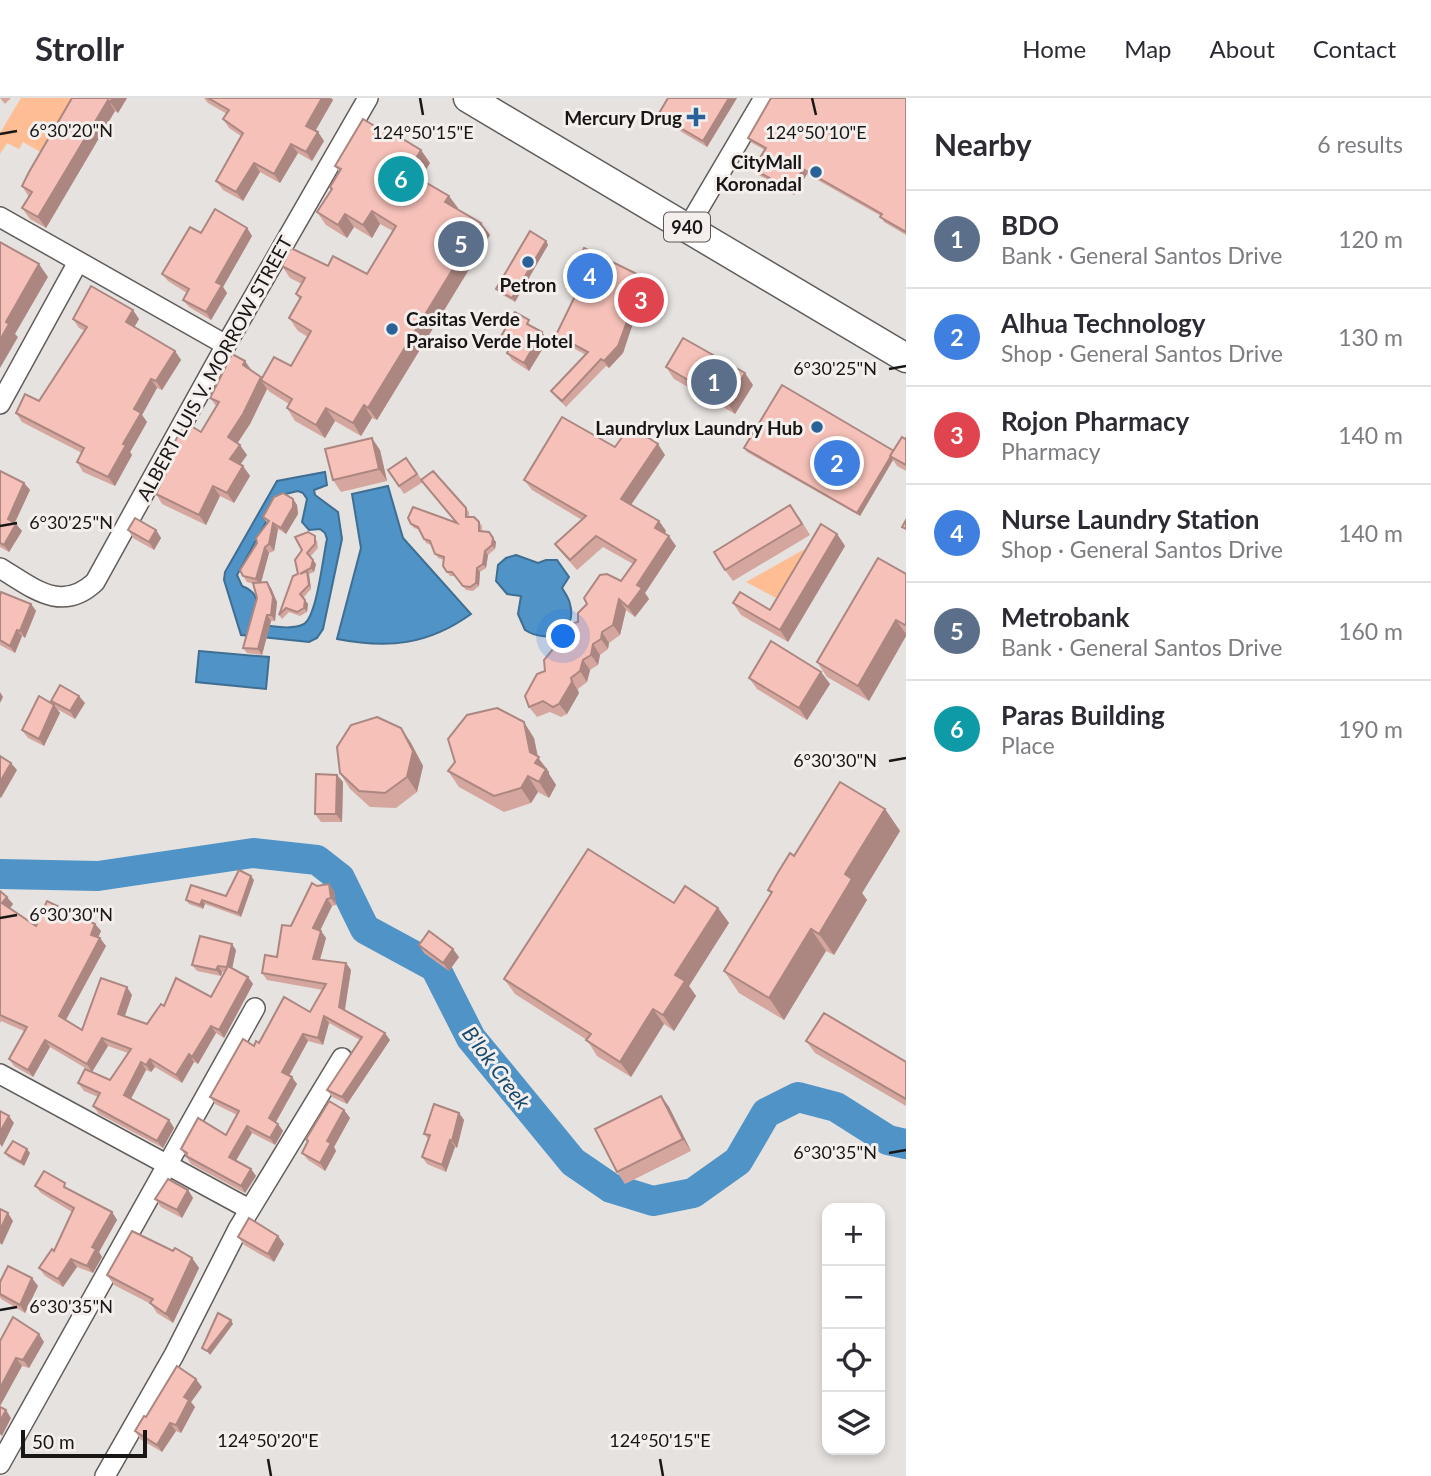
<!DOCTYPE html>
<meta charset="utf-8">
<style>
:root{--surface:#fff;--page:#f7f7f7;--text:#2b2b33;--muted:#7c7c81;--line:#e1e1e2;--accent:#296199}
body{margin:0;font-family:Lato,sans-serif;background:var(--page);color:var(--text)}
.controls{position:absolute;right:21px;bottom:21px;display:grid;overflow:hidden;border-radius:14px;box-shadow:0 4px 10px #0003}
.controls button{width:63px;height:63px;display:grid;place-items:center;padding:0;border:0;border-bottom:2px solid var(--line);background:var(--surface);color:var(--text);font:35px sans-serif}
.scale{position:absolute;left:21px;bottom:18px;width:126px;box-sizing:border-box;padding-left:7px;border:4px solid #181716;border-top:0;font-size:19px;line-height:24px;white-space:nowrap;color:#181716;-webkit-text-stroke:5px #f4efec;paint-order:stroke}
.you{position:absolute;left:564px;top:539px;width:24px;height:24px;margin:-18px;border:5px solid #fff;border-radius:50%;background:#1a73e8;box-shadow:0 0 0 10px #1a73e833}
.badge{display:grid;place-items:center;width:46px;height:46px;border-radius:50%;background:var(--accent);color:#fff;font-size:23px;font-weight:700}
.pin{position:absolute;translate:-50% -50%;border:4px solid #fff;box-shadow:0 2px 7px #0006}
.list{margin:0;padding:0;list-style:none}
h2{display:flex;justify-content:space-between;align-items:center;height:91px;margin:0;padding:0 28px;font-size:30px}
h2 small{font-size:23px;font-weight:400;color:var(--muted)}
.list li{display:grid;grid-template-columns:46px 1fr auto;gap:21px;align-items:center;box-sizing:border-box;height:98px;padding:0 28px;border-top:2px solid var(--line)}
.list b{display:block;font-size:26px;white-space:nowrap}
.list p{margin:0;font-size:23px;white-space:nowrap;color:var(--muted)}
.list em{font-size:23px;font-style:normal;color:var(--muted)}
.icon{flex:none;width:38px;height:38px;fill:none;stroke:currentColor;stroke-width:2;stroke-linecap:round;stroke-linejoin:round}
.map{position:relative;flex:none;width:906px;height:1378px;overflow:hidden}
header{display:flex;align-items:center;gap:42px;box-sizing:border-box;height:98px;padding:0 35px;background:var(--surface);border-bottom:2px solid var(--line)}
header strong{font-size:33px}
nav{display:flex;gap:38px;margin-inline-start:auto;font-size:24px}
main{display:flex}
aside{flex:1;background:var(--surface)}
.map>svg:first-child{display:block}
.green{fill:#febd92}
.water{fill:#4f93c7;stroke:#3e6e92;stroke-width:2;fill-rule:evenodd}
.lines{fill:none;stroke-linecap:round;stroke-linejoin:round}
.river{stroke:#4f93c7;stroke-width:30}
.minor-casing{stroke:#615d5b;stroke-width:22}
.highway-casing{stroke:#615d5b;stroke-width:31}
.minor{stroke:#fff;stroke-width:19}
.highway{stroke:#fff;stroke-width:28}
.wall{fill:#d4a69e}
.shaded-wall{fill:#ac8781}
.building{fill:#f6c1b8;stroke:#ac8781;stroke-width:2}
.ticks{fill:none;stroke:#181716;stroke-width:2.5}
.poi-dot{fill:#296199;stroke:#f4efec;stroke-width:2.5}
.labels{text-anchor:middle;dominant-baseline:central;stroke-width:6;stroke-linejoin:round;paint-order:stroke}
.shield{fill:#f4efec;stroke:#5a5856;stroke-width:2}
.shield-label{font-size:18px;font-weight:bold;fill:#181716}
.poi-label{font-size:19px;font-weight:bold;fill:#181716;stroke:#f4efec;text-anchor:end}
.street-label{font-size:19px;fill:#181716;stroke:#f4efec}
.water-label{font-size:21px;font-style:italic;fill:#16496d;stroke:#f4efec}
.ticks-label{font-size:18px;text-anchor:middle;fill:#181716;stroke:#f4efec;stroke-width:6;stroke-linejoin:round;paint-order:stroke}
</style>
<header>
<strong>Strollr</strong>
<nav><a>Home</a><a>Map</a><a>About</a><a>Contact</a></nav>
</header>
<main>
<div class="map">
<svg width="906" height="1378" viewBox="0 0 906 1378">
<rect width="100%" height="100%" fill="#e6e2df"/>
<g class="green">
<path d="M 21,0 L 84,0 L 49,59 L 23,44 L 19,51 L 7,45 L 0,56 L 0,35 Z"/>
<path d="M 805,451 L 776,500 L 746,484 Z"/>
</g>
<g class="water">
<path d="M 325,374 L 327,387 L 314,392 L 315,397 L 338,414 L 342,441 L 323,531 L 317,540 L 309,544 L 241,537 L 224,482 L 225,474 L 277,383 ZM 298,393 L 303,395 L 307,401 L 302,424 L 309,432 L 320,431 L 325,435 L 327,441 C 323,458 317,518 304,526 C 291,533 268,528 255,525 C 258,508 261,495 242,488 L 237,477 L 281,397 Z"/>
<path d="M 388,388 L 403,440 L 471,516 C 428,547 388,551 337,541 L 361,450 L 352,396 Z"/>
<path d="M 516,457 L 538,465 L 546,462 L 557,462 L 569,479 L 562,490 C 565,495 569,500 570,506 C 578,536 547,546 525,532 L 518,516 L 521,498 L 507,496 L 496,483 L 498,467 L 506,460 Z"/>
<path d="M 199,553 L 269,559 L 266,591 L 196,584 Z"/>
</g>
<g class="lines">
<path class="river" d="M 0,776 L 98,778 L 253,755 L 317,762 L 340,780 L 365,831 L 435,869 L 471,940 L 573,1064 L 611,1090 L 653,1103 L 693,1095 L 738,1063 L 766,1015 L 798,999 L 836,1009 L 888,1042 L 906,1046"/>
<g class="minor-casing">
<g id="minor">
<path d="M 0,119 L 226,247"/>
<path d="M 688,129 L 764,0"/>
<path d="M 0,306 L 78,164"/>
<path d="M 0,470 C 32,489 61,516 95,484 L 226,247 L 368,0"/>
<path d="M 0,976 L 249,1111"/>
<path d="M 0,1366 L 255,910"/>
<path d="M 105,1378 L 174,1257 L 238,1131 L 342,960"/>
</g>
</g>
<g class="highway-casing">
<path id="highway" d="M 468,0 L 906,260"/>
</g>
<use href="#minor" class="minor"/>
<use href="#highway" class="highway"/>
</g>
<g class="wall">
<path d="M 0,0 L 11,0 L 5,6 Z"/>
<path d="M 72,0 L 127,0 L 118,15 L 115,13 L 46,130 L 30,121 L 22,110 L 29,99 L 22,88 Z"/>
<path d="M 204,0 L 331,0 L 333,2 L 315,33 L 318,34 L 324,43 L 312,63 L 298,55 L 280,85 L 260,74 L 243,103 L 223,92 L 216,83 L 241,38 L 229,30 L 223,21 L 227,16 L 208,5 Z"/>
<path d="M 668,0 L 737,0 L 707,49 L 663,23 L 658,17 Z"/>
<path d="M 906,0 L 906,137 L 884,124 L 881,118 L 807,76 L 794,97 L 757,76 L 753,71 L 765,52 L 752,45 L 748,40 Z"/>
<path d="M 391,38 L 421,52 L 430,65 L 420,81 L 458,111 L 481,125 L 490,137 L 377,322 L 372,320 L 361,338 L 335,323 L 325,340 L 295,323 L 287,310 L 289,306 L 270,294 L 267,291 L 250,326 L 237,345 L 247,357 L 240,367 L 243,368 L 250,378 L 234,405 L 220,398 L 206,427 L 162,406 L 156,396 L 169,368 L 164,361 L 201,334 L 216,308 L 210,300 L 252,273 L 262,280 L 291,268 L 308,239 L 298,233 L 289,220 L 300,202 L 296,196 L 302,186 L 290,180 L 282,168 L 328,168 L 367,176 L 393,133 L 380,126 L 372,140 L 354,129 L 347,140 L 326,127 L 317,114 L 332,92 L 330,89 L 339,74 L 335,68 Z"/>
<path d="M 247,130 L 252,138 L 223,189 L 227,195 L 211,222 L 189,209 L 183,202 L 187,195 L 168,183 L 162,176 L 201,135 Z"/>
<path d="M 546,143 L 548,147 L 515,204 L 499,195 L 496,191 Z"/>
<path d="M 567,190 L 661,192 L 638,228 L 633,225 L 623,255 L 609,270 L 606,268 L 566,309 L 556,299 L 551,293 L 586,257 L 560,243 L 556,237 L 575,198 L 572,196 Z"/>
<path d="M 73,221 L 139,221 L 134,229 L 175,253 L 181,262 L 162,292 L 157,290 L 142,317 L 147,324 L 130,354 L 132,357 L 115,388 L 83,374 L 77,364 L 82,355 L 22,324 L 16,315 L 39,303 L 85,233 L 79,230 Z"/>
<path d="M 535,230 L 548,242 L 529,273 L 512,262 L 507,255 L 509,250 L 505,248 L 500,240 Z"/>
<path d="M 666,269 L 753,287 L 735,316 L 674,281 Z"/>
<path d="M 906,340 L 906,373 L 897,368 L 893,362 L 860,418 L 747,354 L 744,350 L 894,353 Z"/>
<path d="M 615,349 L 665,357 L 631,407 L 659,423 L 666,433 L 665,436 L 676,448 L 645,495 L 649,501 L 635,519 L 626,512 L 620,537 L 609,545 L 608,551 L 600,557 L 598,567 L 590,572 L 587,584 L 578,591 L 579,595 L 567,616 L 561,619 L 550,614 L 537,619 L 529,609 L 545,573 L 578,524 L 621,483 L 633,466 L 603,449 L 577,472 L 563,456 L 555,446 L 582,422 L 532,392 L 524,382 Z"/>
<path d="M 380,352 L 387,383 L 341,394 L 333,382 Z"/>
<path d="M 406,360 L 422,382 L 466,410 L 469,414 L 469,419 L 479,424 L 482,428 L 482,433 L 496,444 L 495,451 L 488,457 L 486,470 L 480,474 L 479,488 L 473,493 L 466,492 L 455,478 L 450,478 L 443,468 L 444,462 L 438,460 L 431,447 L 426,445 L 420,432 L 414,430 L 411,426 L 456,425 L 423,384 L 404,396 L 388,372 Z"/>
<path d="M 0,373 L 24,385 L 30,392 L 15,425 L 22,433 L 9,454 L 0,449 Z"/>
<path d="M 293,401 L 297,407 L 298,416 L 286,436 L 278,431 L 274,453 L 269,455 L 261,485 L 267,484 L 271,490 L 277,504 L 275,523 L 271,523 L 262,557 L 247,555 L 243,550 L 257,500 L 254,486 L 247,484 L 243,478 L 257,445 L 267,425 L 263,419 Z"/>
<path d="M 799,419 L 810,437 L 733,483 L 725,472 Z"/>
<path d="M 128,432 L 156,432 L 161,440 L 154,452 L 133,440 Z"/>
<path d="M 837,436 L 845,448 L 788,544 L 741,517 L 733,505 L 770,512 Z"/>
<path d="M 317,442 L 318,450 L 310,459 L 316,466 L 314,474 L 309,476 L 311,491 L 303,500 L 308,506 L 307,514 L 300,518 L 289,514 L 282,521 L 279,517 L 298,476 L 295,462 Z"/>
<path d="M 906,476 L 906,538 L 869,603 L 827,579 L 817,564 Z"/>
<path d="M 0,498 L 31,506 L 36,513 L 25,540 L 22,538 L 15,555 L 0,547 Z"/>
<path d="M 821,574 L 830,586 L 807,622 L 757,591 L 749,580 Z"/>
<path d="M 51,603 L 85,605 L 75,621 L 57,611 L 60,615 L 44,648 L 28,640 L 22,632 L 54,607 Z"/>
<path d="M 401,630 L 411,645 L 423,668 L 417,694 L 396,710 L 370,709 L 350,691 L 340,675 Z"/>
<path d="M 534,640 L 538,659 L 549,674 L 549,676 L 556,687 L 549,700 L 538,694 L 531,705 L 504,714 L 459,689 L 448,673 Z"/>
<path d="M 337,677 L 343,684 L 342,724 L 321,724 L 315,716 Z"/>
<path d="M 885,711 L 900,733 L 862,795 L 867,802 L 834,857 L 826,853 L 784,922 L 739,895 L 724,873 L 771,796 L 768,792 L 794,758 Z"/>
<path d="M 254,782 L 241,819 L 205,806 L 203,811 L 189,806 L 186,802 L 226,798 Z"/>
<path d="M 329,786 L 334,793 L 336,807 L 332,808 L 320,832 L 326,840 L 320,862 L 346,865 L 351,872 L 345,912 L 390,942 L 347,1006 L 332,999 L 327,992 L 360,942 L 329,925 L 323,947 L 308,943 L 289,978 L 297,986 L 276,1024 L 278,1026 L 283,1033 L 275,1047 L 252,1035 L 236,1062 L 251,1071 L 256,1078 L 245,1095 L 191,1066 L 181,1051 L 226,1037 L 237,1017 L 215,1006 L 210,999 L 254,948 L 310,914 L 323,892 L 267,882 L 262,875 L 277,859 L 291,828 L 317,788 Z"/>
<path d="M 0,793 L 13,806 L 10,810 L 36,828 L 95,826 L 101,833 L 98,840 L 106,848 L 66,922 L 82,932 L 132,897 L 125,918 L 147,926 L 164,908 L 211,899 L 224,874 L 222,874 L 221,878 L 197,873 L 192,867 L 236,852 L 232,870 L 248,879 L 253,886 L 224,940 L 216,935 L 198,966 L 194,964 L 182,985 L 155,969 L 151,974 L 146,972 L 131,1001 L 169,1022 L 174,1030 L 163,1050 L 99,1016 L 93,1008 L 98,999 L 84,993 L 78,985 L 110,982 L 128,955 L 108,948 L 92,974 L 50,949 L 33,979 L 14,968 L 9,961 L 24,933 L 1,923 L 0,925 Z"/>
<path d="M 674,805 L 718,810 L 729,825 L 689,888 L 696,898 L 674,933 L 664,926 L 631,979 L 597,958 L 587,942 L 515,896 L 504,881 Z"/>
<path d="M 419,847 L 459,859 L 449,873 L 424,855 Z"/>
<path d="M 806,943 L 906,964 L 906,1008 L 815,955 Z"/>
<path d="M 661,998 L 669,1009 L 691,1053 L 625,1086 L 617,1074 Z"/>
<path d="M 344,1012 L 350,1020 L 334,1049 L 336,1053 L 325,1073 L 308,1062 L 302,1055 L 308,1044 L 306,1041 Z"/>
<path d="M 459,1015 L 464,1022 L 457,1050 L 455,1049 L 446,1074 L 427,1066 L 422,1059 L 428,1041 L 424,1036 Z"/>
<path d="M 5,1055 L 30,1055 L 24,1068 L 8,1059 Z"/>
<path d="M 35,1088 L 70,1092 L 112,1114 L 117,1122 L 99,1154 L 102,1159 L 93,1175 L 77,1169 L 63,1189 L 45,1178 L 39,1170 L 54,1153 L 72,1114 L 41,1095 Z"/>
<path d="M 188,1092 L 193,1100 L 182,1120 L 161,1109 L 155,1101 Z"/>
<path d="M 278,1138 L 284,1146 L 274,1164 L 244,1147 L 238,1139 Z"/>
<path d="M 173,1153 L 192,1160 L 199,1170 L 173,1225 L 157,1215 L 151,1206 L 114,1187 L 107,1177 Z"/>
<path d="M 0,1184 L 38,1188 L 25,1215 L 1,1201 L 0,1199 Z"/>
<path d="M 0,1243 L 44,1244 L 29,1270 L 22,1268 L 0,1308 Z"/>
<path d="M 202,1289 L 191,1304 L 195,1309 L 181,1335 L 176,1333 L 162,1354 L 140,1341 L 135,1333 L 146,1319 Z"/>
</g>
<g class="shaded-wall">
<path d="M 113,0 L 127,0 L 118,15 L 110,4 Z"/>
<path d="M 322,0 L 331,0 L 333,2 L 313,37 L 306,28 Z"/>
<path d="M 729,0 L 737,0 L 707,49 L 703,43 Z"/>
<path d="M 108,2 L 115,13 L 46,130 L 38,119 Z"/>
<path d="M 318,34 L 324,43 L 312,63 L 306,54 Z"/>
<path d="M 291,46 L 298,55 L 280,85 L 274,76 Z"/>
<path d="M 421,52 L 430,65 L 417,86 L 408,74 Z"/>
<path d="M 254,65 L 260,74 L 243,103 L 236,94 Z"/>
<path d="M 803,71 L 807,76 L 794,97 L 791,92 Z"/>
<path d="M 449,98 L 458,110 L 454,116 L 445,104 Z"/>
<path d="M 372,113 L 380,126 L 372,140 L 363,127 Z"/>
<path d="M 345,116 L 354,129 L 347,140 L 338,127 Z"/>
<path d="M 481,125 L 490,137 L 377,322 L 368,310 Z"/>
<path d="M 247,130 L 252,138 L 223,189 L 227,195 L 211,222 L 206,214 L 216,184 Z"/>
<path d="M 546,143 L 548,147 L 515,204 L 512,200 Z"/>
<path d="M 39,166 L 48,179 L 15,236 L 18,239 L 0,270 L 0,242 L 6,224 Z"/>
<path d="M 657,186 L 661,192 L 638,228 L 633,221 Z"/>
<path d="M 133,212 L 139,221 L 132,233 L 126,224 Z"/>
<path d="M 629,218 L 633,225 L 623,255 L 609,270 L 604,263 Z"/>
<path d="M 542,234 L 548,242 L 529,273 L 524,265 Z"/>
<path d="M 175,253 L 181,262 L 162,292 L 156,283 Z"/>
<path d="M 245,263 L 252,273 L 250,277 L 243,267 Z"/>
<path d="M 745,275 L 753,287 L 735,316 L 727,305 Z"/>
<path d="M 261,279 L 265,284 L 261,282 L 267,291 L 250,326 L 235,349 L 228,339 Z"/>
<path d="M 151,281 L 157,290 L 142,317 L 147,324 L 130,354 L 132,357 L 115,388 L 108,379 L 123,346 L 134,311 Z"/>
<path d="M 364,307 L 372,320 L 361,338 L 353,325 Z"/>
<path d="M 326,310 L 335,323 L 325,340 L 316,327 Z"/>
<path d="M 372,340 L 380,352 L 387,383 L 379,371 Z"/>
<path d="M 658,346 L 665,357 L 628,411 L 621,401 Z"/>
<path d="M 240,347 L 247,357 L 237,371 L 230,361 Z"/>
<path d="M 891,358 L 893,362 L 860,418 L 857,415 Z"/>
<path d="M 243,368 L 250,378 L 234,405 L 227,395 Z"/>
<path d="M 24,385 L 30,392 L 13,428 L 8,421 Z"/>
<path d="M 213,388 L 220,398 L 206,427 L 199,417 Z"/>
<path d="M 293,401 L 297,407 L 298,416 L 286,436 L 281,430 Z"/>
<path d="M 659,423 L 666,433 L 662,440 L 655,430 Z"/>
<path d="M 273,425 L 278,431 L 274,453 L 269,446 Z"/>
<path d="M 16,426 L 22,433 L 9,454 L 4,447 Z"/>
<path d="M 156,432 L 161,440 L 154,452 L 149,444 Z"/>
<path d="M 837,436 L 845,448 L 788,544 L 780,532 Z"/>
<path d="M 669,438 L 676,448 L 645,495 L 649,501 L 635,519 L 628,509 L 637,487 Z"/>
<path d="M 493,440 L 496,444 L 495,451 L 492,447 Z"/>
<path d="M 265,449 L 269,455 L 260,488 L 256,481 Z"/>
<path d="M 485,453 L 488,457 L 486,470 L 483,466 Z"/>
<path d="M 313,462 L 316,466 L 314,474 L 311,470 Z"/>
<path d="M 477,470 L 480,474 L 479,488 L 476,485 Z"/>
<path d="M 307,473 L 309,477 L 311,491 L 309,487 Z"/>
<path d="M 267,484 L 271,490 L 277,504 L 275,523 L 271,517 Z"/>
<path d="M 619,501 L 626,512 L 620,537 L 613,527 Z"/>
<path d="M 305,502 L 308,506 L 307,514 L 304,510 Z"/>
<path d="M 31,506 L 36,513 L 25,540 L 20,533 Z"/>
<path d="M 267,517 L 271,523 L 262,557 L 258,551 Z"/>
<path d="M 896,522 L 906,536 L 906,538 L 869,603 L 858,588 Z"/>
<path d="M 17,532 L 22,538 L 15,555 L 10,548 Z"/>
<path d="M 602,534 L 609,545 L 608,551 L 601,541 Z"/>
<path d="M 593,546 L 600,557 L 598,567 L 591,557 Z"/>
<path d="M 583,562 L 590,572 L 587,584 L 580,573 Z"/>
<path d="M 821,574 L 830,586 L 807,622 L 799,610 Z"/>
<path d="M 571,580 L 579,595 L 567,616 L 559,606 Z"/>
<path d="M 0,594 L 3,599 L 0,605 Z"/>
<path d="M 79,598 L 85,605 L 75,621 L 70,613 Z"/>
<path d="M 54,607 L 60,615 L 44,648 L 39,641 Z"/>
<path d="M 524,624 L 534,640 L 538,660 L 549,674 L 549,676 L 556,687 L 549,700 L 539,684 L 535,665 L 530,654 Z"/>
<path d="M 401,630 L 411,645 L 423,668 L 417,694 L 407,679 Z"/>
<path d="M 11,665 L 17,672 L 1,700 L 0,699 L 0,684 Z"/>
<path d="M 337,677 L 343,684 L 342,724 L 336,716 Z"/>
<path d="M 528,678 L 538,694 L 531,705 L 521,690 Z"/>
<path d="M 885,711 L 900,733 L 862,795 L 867,802 L 834,857 L 819,836 L 845,776 Z"/>
<path d="M 251,778 L 254,782 L 241,819 L 238,815 Z"/>
<path d="M 329,786 L 334,793 L 336,807 L 331,800 Z"/>
<path d="M 7,799 L 13,806 L 8,813 L 2,805 Z"/>
<path d="M 327,801 L 332,808 L 318,837 L 313,830 Z"/>
<path d="M 202,802 L 205,806 L 203,811 L 200,807 Z"/>
<path d="M 718,810 L 729,825 L 689,888 L 696,898 L 674,933 L 663,917 L 675,877 Z"/>
<path d="M 95,826 L 101,833 L 96,844 L 91,837 Z"/>
<path d="M 811,831 L 826,853 L 784,922 L 769,900 Z"/>
<path d="M 321,833 L 326,840 L 318,868 L 313,861 Z"/>
<path d="M 100,840 L 106,848 L 64,925 L 59,918 Z"/>
<path d="M 232,846 L 236,852 L 231,876 L 227,869 Z"/>
<path d="M 453,851 L 459,859 L 449,873 L 443,865 Z"/>
<path d="M 346,865 L 351,872 L 344,916 L 339,909 Z"/>
<path d="M 218,868 L 222,874 L 221,878 L 216,872 Z"/>
<path d="M 248,879 L 253,886 L 224,940 L 219,932 Z"/>
<path d="M 127,889 L 132,897 L 123,923 L 118,916 Z"/>
<path d="M 653,911 L 664,926 L 631,979 L 620,964 Z"/>
<path d="M 324,918 L 329,925 L 323,947 L 318,940 Z"/>
<path d="M 211,928 L 216,935 L 198,966 L 192,959 Z"/>
<path d="M 385,935 L 390,942 L 347,1006 L 342,999 Z"/>
<path d="M 303,936 L 308,943 L 287,981 L 282,974 Z"/>
<path d="M 102,940 L 108,948 L 92,974 L 87,966 Z"/>
<path d="M 45,942 L 50,949 L 33,979 L 28,972 Z"/>
<path d="M 189,956 L 194,964 L 182,985 L 176,977 Z"/>
<path d="M 150,961 L 155,969 L 151,974 L 146,967 Z"/>
<path d="M 141,964 L 146,972 L 129,1004 L 124,997 Z"/>
<path d="M 292,979 L 297,986 L 274,1027 L 269,1020 Z"/>
<path d="M 661,998 L 669,1009 L 691,1053 L 683,1041 Z"/>
<path d="M 344,1012 L 350,1020 L 334,1049 L 336,1053 L 325,1073 L 320,1065 L 327,1043 Z"/>
<path d="M 459,1015 L 464,1022 L 457,1050 L 452,1043 Z"/>
<path d="M 9,1018 L 14,1025 L 2,1049 L 0,1046 L 0,1034 Z"/>
<path d="M 169,1022 L 174,1030 L 163,1050 L 157,1043 Z"/>
<path d="M 278,1026 L 283,1033 L 275,1047 L 270,1040 Z"/>
<path d="M 247,1028 L 252,1035 L 234,1066 L 229,1059 Z"/>
<path d="M 450,1042 L 455,1049 L 446,1074 L 442,1067 Z"/>
<path d="M 27,1051 L 30,1055 L 24,1068 L 21,1064 Z"/>
<path d="M 251,1071 L 256,1078 L 245,1095 L 241,1088 Z"/>
<path d="M 188,1092 L 193,1100 L 182,1120 L 177,1112 Z"/>
<path d="M 112,1114 L 117,1122 L 99,1154 L 102,1159 L 93,1175 L 87,1168 L 92,1149 Z"/>
<path d="M 8,1115 L 13,1123 L 2,1147 L 0,1145 L 0,1132 Z"/>
<path d="M 278,1138 L 284,1146 L 274,1164 L 268,1156 Z"/>
<path d="M 192,1160 L 199,1170 L 173,1225 L 166,1216 Z"/>
<path d="M 71,1161 L 77,1169 L 63,1189 L 58,1181 Z"/>
<path d="M 32,1180 L 38,1188 L 25,1215 L 20,1207 Z"/>
<path d="M 231,1222 L 233,1226 L 210,1257 L 207,1253 Z"/>
<path d="M 39,1236 L 44,1244 L 29,1270 L 23,1262 Z"/>
<path d="M 16,1260 L 22,1268 L 0,1308 L 0,1290 Z"/>
<path d="M 196,1281 L 202,1289 L 191,1304 L 195,1309 L 181,1335 L 176,1327 L 184,1299 Z"/>
<path d="M 6,1312 L 11,1320 L 2,1338 L 0,1336 L 0,1323 Z"/>
<path d="M 170,1325 L 176,1333 L 162,1354 L 157,1347 Z"/>
</g>
<g class="building">
<path d="M 72,0 L 113,0 L 110,4 L 108,2 L 38,119 L 22,110 L 32,94 L 22,88 L 29,74 Z"/>
<path d="M 208,0 L 322,0 L 306,28 L 318,34 L 306,54 L 291,46 L 274,76 L 254,65 L 236,94 L 216,83 L 243,35 L 223,21 L 229,12 Z"/>
<path d="M 668,0 L 729,0 L 703,43 L 658,17 Z"/>
<path d="M 771,0 L 906,0 L 906,134 L 880,119 L 882,116 L 803,71 L 791,92 L 753,71 L 766,50 L 748,40 Z"/>
<path d="M 363,21 L 391,38 L 393,35 L 421,52 L 408,74 L 449,98 L 445,104 L 481,125 L 368,310 L 364,307 L 353,325 L 326,310 L 316,327 L 287,310 L 292,301 L 261,282 L 274,259 L 291,268 L 311,233 L 289,220 L 301,199 L 296,196 L 305,180 L 282,168 L 291,150 L 328,168 L 333,158 L 367,176 L 396,128 L 372,113 L 363,127 L 345,116 L 338,127 L 317,114 L 332,91 L 330,89 L 341,71 L 335,68 Z"/>
<path d="M 215,111 L 247,130 L 216,184 L 222,187 L 206,214 L 183,202 L 189,191 L 162,176 L 190,129 L 201,135 Z"/>
<path d="M 530,133 L 546,143 L 512,200 L 496,191 Z"/>
<path d="M 0,144 L 39,166 L 6,224 L 9,226 L 0,242 Z"/>
<path d="M 584,150 L 657,186 L 633,221 L 629,218 L 618,248 L 604,263 L 601,261 L 562,303 L 551,293 L 588,254 L 556,237 L 577,194 L 567,190 Z"/>
<path d="M 91,188 L 133,212 L 126,224 L 175,253 L 156,283 L 151,281 L 134,311 L 141,315 L 123,346 L 126,347 L 108,379 L 77,364 L 84,350 L 16,315 L 25,296 L 39,303 L 87,229 L 73,221 Z"/>
<path d="M 515,214 L 529,222 L 527,226 L 542,234 L 524,265 L 507,255 L 511,247 L 500,240 Z"/>
<path d="M 683,240 L 745,275 L 727,305 L 666,269 Z"/>
<path d="M 232,256 L 245,263 L 243,267 L 261,279 L 243,316 L 228,339 L 240,347 L 230,361 L 243,368 L 227,395 L 213,388 L 199,417 L 156,396 L 171,365 L 164,361 L 186,325 L 201,334 L 219,304 L 210,300 Z"/>
<path d="M 782,287 L 894,353 L 857,415 L 744,350 Z"/>
<path d="M 562,319 L 615,349 L 630,328 L 658,346 L 621,401 L 659,423 L 655,430 L 669,438 L 637,487 L 642,490 L 628,509 L 619,501 L 613,527 L 602,534 L 601,541 L 593,546 L 591,557 L 583,562 L 580,573 L 571,580 L 572,584 L 559,606 L 553,609 L 543,603 L 529,609 L 525,598 L 537,576 L 545,573 L 544,562 L 566,535 L 570,526 L 578,524 L 578,515 L 587,506 L 584,500 L 600,477 L 607,476 L 621,483 L 636,462 L 596,438 L 570,462 L 555,446 L 586,418 L 524,382 Z"/>
<path d="M 902,339 L 905,341 L 906,340 L 906,367 L 890,358 Z"/>
<path d="M 372,340 L 379,371 L 333,382 L 325,351 Z"/>
<path d="M 406,360 L 417,376 L 399,388 L 388,372 Z"/>
<path d="M 0,373 L 24,385 L 8,421 L 16,426 L 4,447 L 0,445 Z"/>
<path d="M 433,373 L 466,410 L 466,419 L 474,419 L 479,424 L 479,433 L 489,434 L 493,440 L 492,447 L 485,453 L 483,466 L 477,470 L 476,485 L 470,489 L 463,488 L 452,474 L 447,474 L 443,468 L 444,459 L 435,456 L 430,443 L 424,441 L 418,429 L 411,426 L 408,420 L 413,409 L 457,425 L 421,382 Z"/>
<path d="M 283,395 L 293,401 L 293,409 L 281,430 L 273,425 L 269,446 L 265,449 L 256,481 L 243,478 L 240,472 L 257,445 L 256,440 L 269,423 L 263,419 L 274,399 Z"/>
<path d="M 790,407 L 802,426 L 725,472 L 714,454 Z"/>
<path d="M 135,420 L 156,432 L 149,444 L 128,432 Z"/>
<path d="M 906,422 L 906,431 L 902,429 Z"/>
<path d="M 821,426 L 837,436 L 780,532 L 733,505 L 740,494 L 770,512 Z"/>
<path d="M 308,434 L 315,438 L 315,446 L 307,455 L 313,462 L 311,470 L 300,476 L 307,473 L 309,487 L 300,496 L 305,502 L 304,510 L 297,514 L 286,510 L 279,517 L 293,478 L 298,476 L 295,462 L 302,452 L 295,439 Z"/>
<path d="M 878,460 L 906,476 L 906,526 L 905,527 L 896,522 L 858,588 L 817,564 Z"/>
<path d="M 267,484 L 273,499 L 271,517 L 267,517 L 258,551 L 243,550 L 257,500 L 253,485 Z"/>
<path d="M 1,494 L 31,506 L 20,533 L 17,532 L 10,548 L 0,542 L 0,498 Z"/>
<path d="M 771,543 L 821,574 L 799,610 L 749,580 Z"/>
<path d="M 60,587 L 79,598 L 70,613 L 51,603 Z"/>
<path d="M 39,598 L 54,607 L 39,641 L 22,632 Z"/>
<path d="M 497,610 L 524,624 L 530,654 L 539,659 L 535,665 L 546,671 L 539,684 L 528,678 L 521,690 L 494,698 L 448,673 L 455,664 L 448,641 L 467,617 Z"/>
<path d="M 377,619 L 401,630 L 413,653 L 407,679 L 385,695 L 359,693 L 340,675 L 337,649 L 351,627 Z"/>
<path d="M 0,658 L 11,665 L 0,684 Z"/>
<path d="M 316,676 L 337,677 L 336,716 L 315,716 Z"/>
<path d="M 840,684 L 885,711 L 845,776 L 852,781 L 819,836 L 811,831 L 769,900 L 724,873 L 772,794 L 768,792 L 777,776 L 790,755 L 794,758 Z"/>
<path d="M 588,751 L 674,805 L 685,788 L 718,810 L 675,877 L 685,883 L 663,917 L 653,911 L 620,964 L 586,942 L 591,936 L 504,881 Z"/>
<path d="M 239,772 L 251,778 L 238,815 L 202,802 L 200,807 L 186,802 L 191,787 L 226,798 Z"/>
<path d="M 312,785 L 317,788 L 329,786 L 331,800 L 327,801 L 313,830 L 321,833 L 313,861 L 346,865 L 339,909 L 385,935 L 342,999 L 327,992 L 362,939 L 324,918 L 318,940 L 303,936 L 282,974 L 292,979 L 269,1020 L 278,1026 L 270,1040 L 247,1028 L 229,1059 L 251,1071 L 241,1088 L 186,1058 L 187,1055 L 181,1051 L 198,1020 L 226,1037 L 239,1013 L 210,999 L 243,941 L 254,948 L 256,943 L 259,945 L 284,899 L 310,914 L 326,886 L 262,875 L 265,857 L 277,859 L 282,827 L 291,828 Z"/>
<path d="M 0,793 L 7,799 L 2,805 L 36,828 L 47,803 L 95,826 L 91,837 L 100,840 L 59,918 L 82,932 L 101,880 L 127,889 L 118,916 L 147,926 L 161,906 L 164,908 L 176,880 L 211,899 L 228,868 L 248,879 L 219,932 L 211,928 L 192,959 L 189,956 L 176,977 L 150,961 L 146,967 L 141,964 L 124,997 L 169,1022 L 157,1043 L 93,1008 L 100,995 L 78,985 L 85,971 L 110,982 L 131,951 L 102,940 L 87,966 L 45,942 L 28,972 L 9,961 L 27,929 L 0,917 Z"/>
<path d="M 429,833 L 453,851 L 443,865 L 419,847 Z"/>
<path d="M 200,838 L 232,846 L 227,869 L 218,868 L 216,872 L 192,867 Z"/>
<path d="M 824,915 L 906,964 L 906,1001 L 806,943 Z"/>
<path d="M 661,998 L 683,1041 L 617,1074 L 595,1031 Z"/>
<path d="M 329,1003 L 344,1012 L 327,1043 L 331,1045 L 320,1065 L 302,1055 L 308,1043 L 306,1041 Z"/>
<path d="M 434,1006 L 459,1015 L 452,1043 L 450,1042 L 442,1067 L 422,1059 L 430,1037 L 424,1036 Z"/>
<path d="M 0,1013 L 9,1018 L 0,1034 Z"/>
<path d="M 13,1043 L 27,1051 L 21,1064 L 5,1055 Z"/>
<path d="M 44,1073 L 65,1085 L 64,1089 L 112,1114 L 92,1149 L 96,1151 L 87,1168 L 71,1161 L 58,1181 L 39,1170 L 52,1151 L 54,1153 L 74,1110 L 35,1088 Z"/>
<path d="M 168,1081 L 188,1092 L 177,1112 L 155,1101 Z"/>
<path d="M 0,1111 L 8,1115 L 0,1132 Z"/>
<path d="M 249,1120 L 278,1138 L 268,1156 L 238,1139 Z"/>
<path d="M 132,1133 L 173,1153 L 175,1150 L 192,1160 L 166,1216 L 150,1205 L 153,1201 L 107,1177 Z"/>
<path d="M 8,1168 L 32,1180 L 20,1207 L 0,1196 L 0,1184 Z"/>
<path d="M 218,1215 L 231,1222 L 207,1253 L 202,1250 Z"/>
<path d="M 13,1219 L 39,1236 L 23,1262 L 16,1260 L 0,1290 L 0,1243 Z"/>
<path d="M 177,1268 L 196,1281 L 184,1299 L 189,1302 L 176,1327 L 170,1325 L 157,1347 L 135,1333 L 144,1318 L 146,1319 Z"/>
<path d="M 0,1309 L 6,1312 L 0,1323 Z"/>
</g>
<path class="ticks" d="M 420,0 L 423,17M 812,0 L 816,17M 0,36 L 17,33M 889,271 L 906,268M 0,428 L 17,425M 889,663 L 906,660M 0,820 L 17,817M 889,1055 L 906,1052M 0,1212 L 17,1209M 268,1361 L 271,1378M 660,1361 L 663,1378"/>
<g class="poi-dot">
<path d="M692.5 8.5h7v7h7v7h-7v7h-7v-7h-7v-7h7z"/>
<circle cx="816" cy="74" r="7"/>
<circle cx="528" cy="164" r="7"/>
<circle cx="392" cy="231" r="7"/>
<circle cx="817" cy="329" r="7"/>
</g>
<g class="labels">
<rect class="shield" x="664" y="114.5" width="46" height="29" rx="5"/>
<g class="shield-label">
<text x="687" y="129">940</text>
</g>
<g class="poi-label">
<text x="682" y="19">Mercury Drug</text>
<text x="802" y="63">CityMall<tspan x="802" dy="22">Koronadal</tspan></text>
<text x="528" y="186" text-anchor="middle">Petron</text>
<text x="406" y="220" text-anchor="start">Casitas Verde<tspan x="406" dy="22">Paraiso Verde Hotel</tspan></text>
<text x="803" y="329">Laundrylux Laundry Hub</text>
</g>
<g class="street-label">
<text transform="translate(214 270) rotate(-61)">ALBERT LUIS V. MORROW STREET</text>
</g>
<g class="water-label">
<text transform="translate(497 969) rotate(53)">B'lok Creek</text>
</g>
</g>
<g class="ticks-label">
<text x="71" y="39">6°30'20"N</text>
<text x="423" y="41">124°50'15"E</text>
<text x="816" y="41">124°50'10"E</text>
<text x="835" y="277">6°30'25"N</text>
<text x="71" y="431">6°30'25"N</text>
<text x="835" y="669">6°30'30"N</text>
<text x="71" y="823">6°30'30"N</text>
<text x="835" y="1061">6°30'35"N</text>
<text x="71" y="1215">6°30'35"N</text>
<text x="268" y="1349">124°50'20"E</text>
<text x="660" y="1349">124°50'15"E</text>
</g>
</svg>
<div class="controls">
<button>+</button>
<button>−</button>
<button><svg class="icon" aria-label="locate" viewBox="0 0 24 24"><circle cx="12" cy="12" r="6"/><path d="M12 2v4M12 18v4M2 12h4M18 12h4"/></svg></button>
<button><svg class="icon" aria-label="layers" viewBox="0 0 24 24"><path d="M12 4l9 5-9 5-9-5zM3 14l9 5 9-5"/></svg></button>
</div>
<div class="scale">50 m</div>
<div class="you"></div>
<div class="pin badge" style="left:714px;top:284px;background:#5c6f8a">1</div>
<div class="pin badge" style="left:837px;top:365px;background:#3f7fe0">2</div>
<div class="pin badge" style="left:641px;top:202px;background:#e0444e">3</div>
<div class="pin badge" style="left:590px;top:178px;background:#3f7fe0">4</div>
<div class="pin badge" style="left:461px;top:146px;background:#5c6f8a">5</div>
<div class="pin badge" style="left:401px;top:81px;background:#0f9aa8">6</div>
</div>
<aside>
<h2>Nearby<small>6 results</small></h2>
<ul class="list">
<li><span class="badge" style="background:#5c6f8a">1</span><div><b>BDO</b><p>Bank · General Santos Drive</p></div><em>120 m</em></li>
<li><span class="badge" style="background:#3f7fe0">2</span><div><b>Alhua Technology</b><p>Shop · General Santos Drive</p></div><em>130 m</em></li>
<li><span class="badge" style="background:#e0444e">3</span><div><b>Rojon Pharmacy</b><p>Pharmacy</p></div><em>140 m</em></li>
<li><span class="badge" style="background:#3f7fe0">4</span><div><b>Nurse Laundry Station</b><p>Shop · General Santos Drive</p></div><em>140 m</em></li>
<li><span class="badge" style="background:#5c6f8a">5</span><div><b>Metrobank</b><p>Bank · General Santos Drive</p></div><em>160 m</em></li>
<li><span class="badge" style="background:#0f9aa8">6</span><div><b>Paras Building</b><p>Place</p></div><em>190 m</em></li>
</ul>
</aside>
</main>
